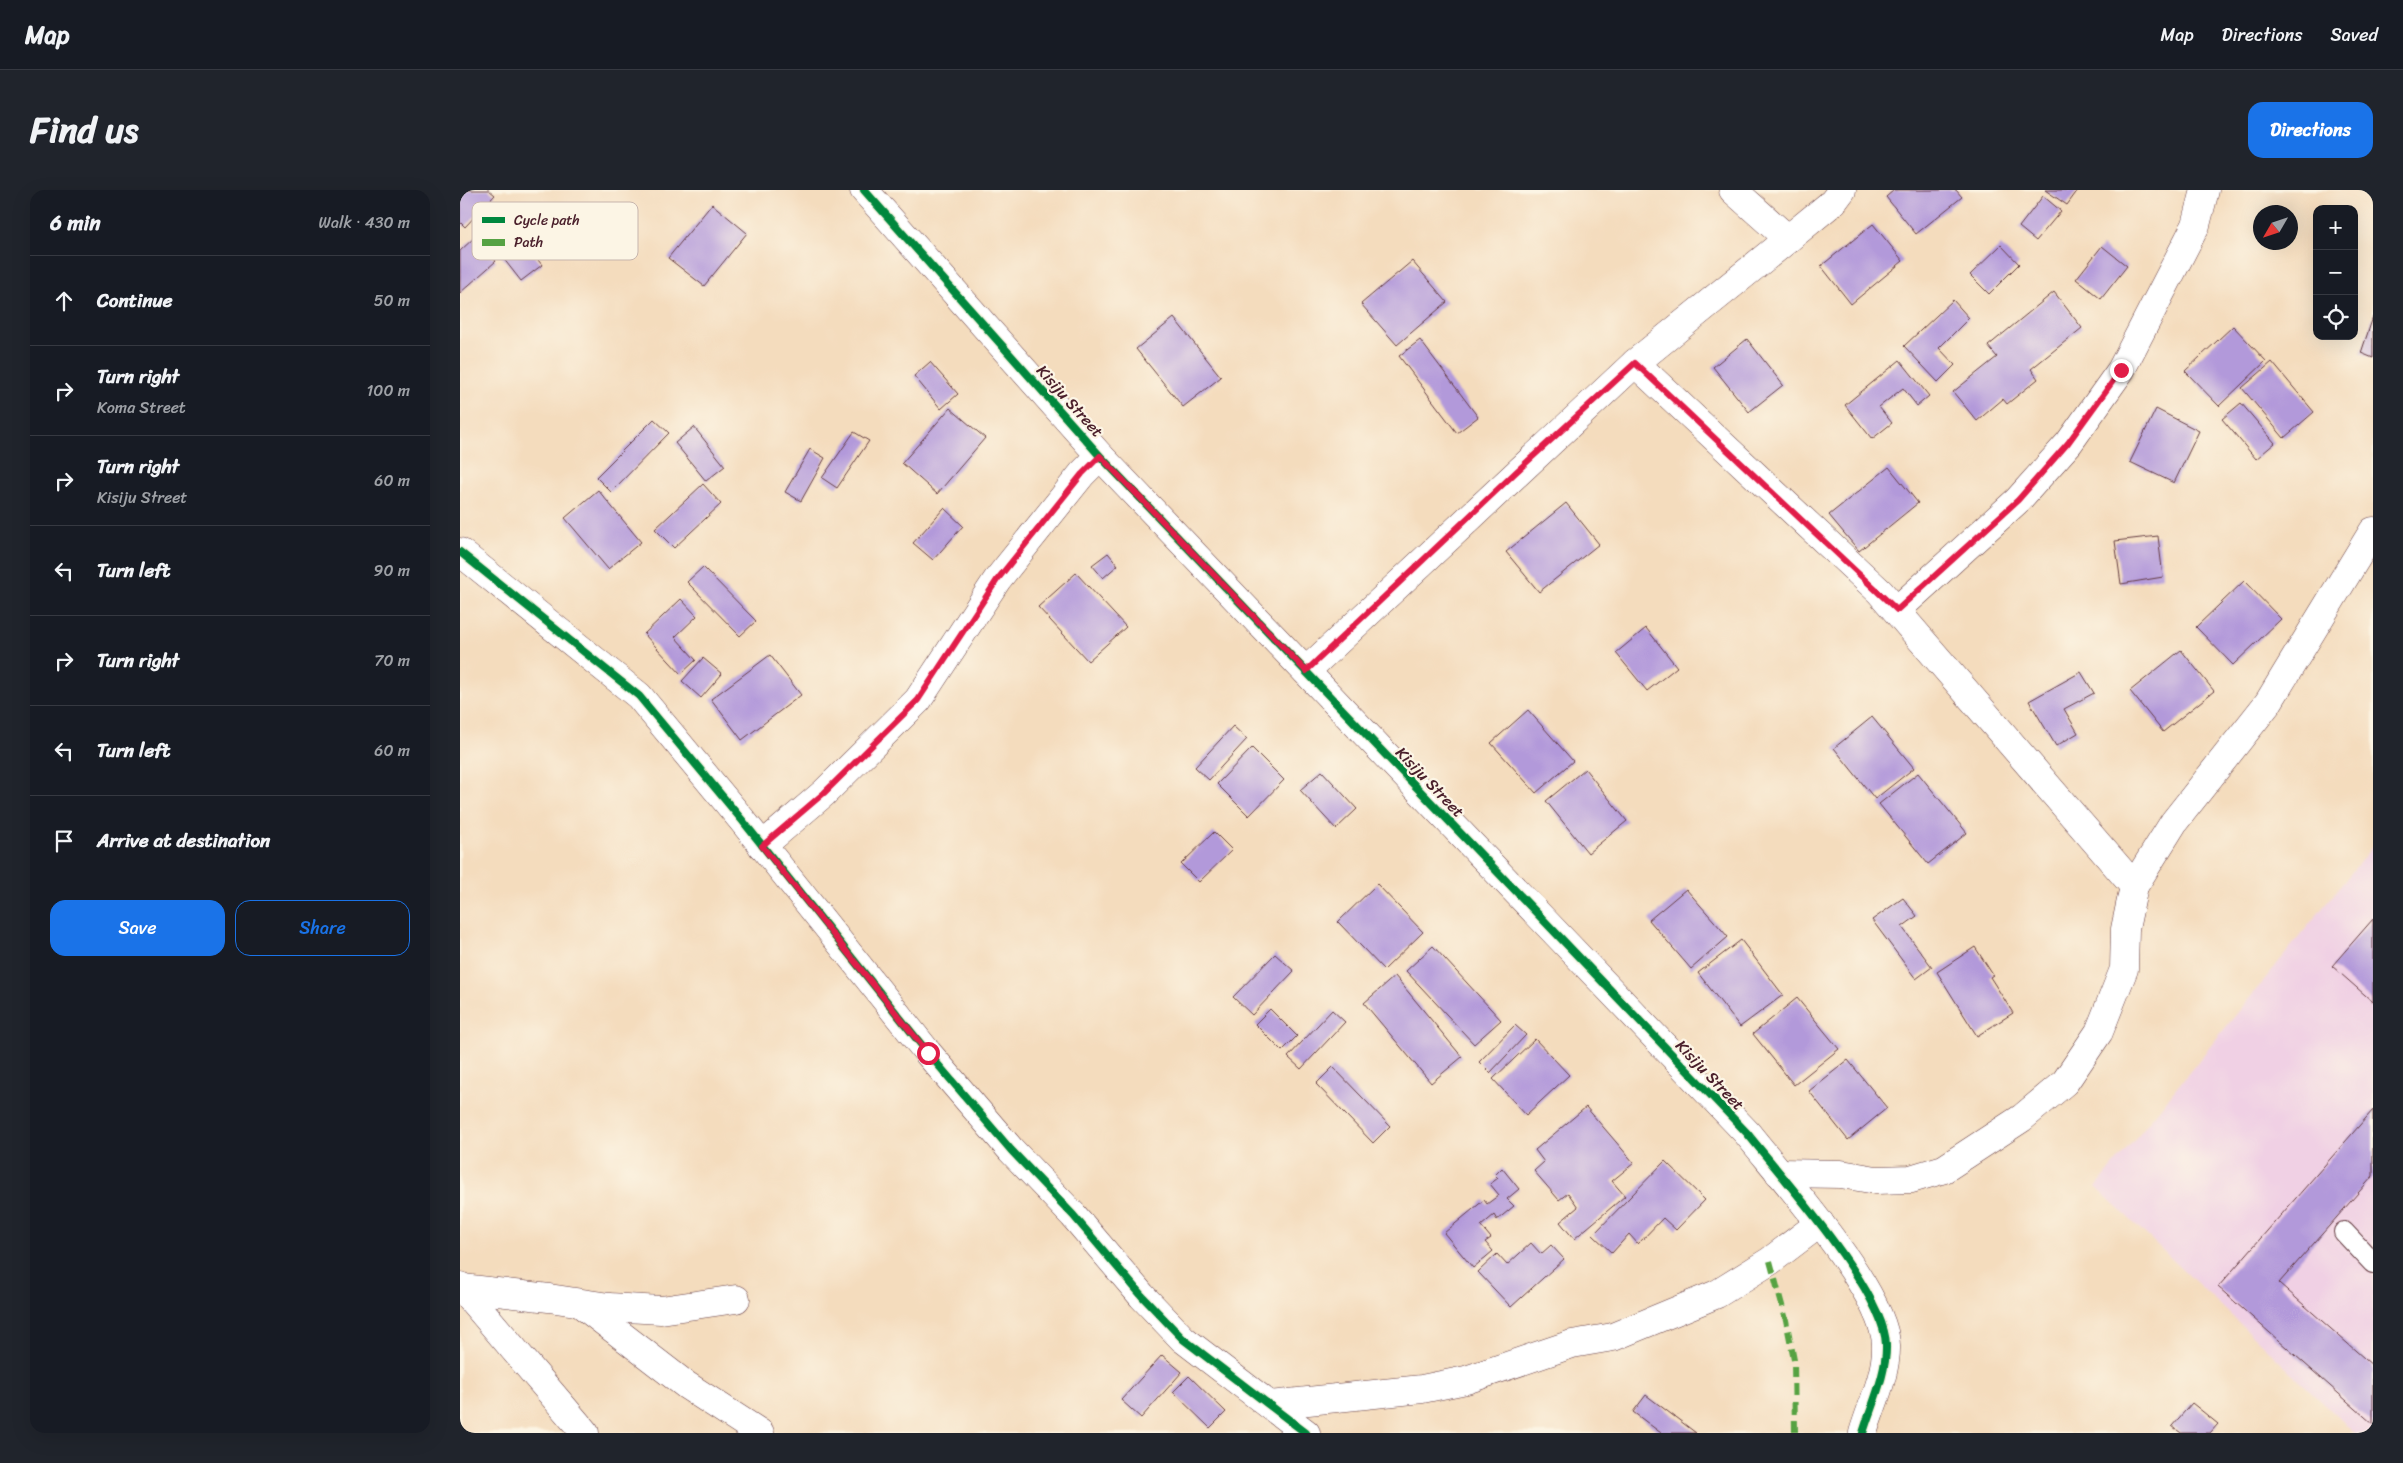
<!DOCTYPE html>
<meta charset="utf-8">
<style>
:root{--surface:#171b24;--page:#20242c;--text:#f1f3f6;--muted:#9ea1a6;--line:#363941;--accent:#1a73e8}
body{margin:0;font-family:Sriracha,sans-serif;background:var(--page);color:var(--text)}
.controls{position:absolute;right:15px;top:15px;display:grid;overflow:hidden;border-radius:10px;box-shadow:0 5px 20px #0002}
.controls button{width:45px;height:45px;display:grid;place-items:center;padding:0;border:0;border-bottom:1px solid var(--line);background:var(--surface);color:var(--text);font:25px sans-serif}
.compass{position:absolute;left:1793px;top:15px;width:45px;height:45px;border-radius:50%;background:var(--surface);box-shadow:0 5px 20px #0002;rotate:231deg}
.stop{position:absolute;width:15px;height:15px;margin:-11px;border:4px solid #e11d48;border-radius:50%;background:#fff}
.stop.end{background:#e11d48;border-color:#fff;box-shadow:0 1px 5px #0008}
.list{margin:0;padding:0;list-style:none}
h2{display:flex;justify-content:space-between;align-items:center;height:65px;margin:0;padding:0 20px;font-size:21px}
h2 small{font-size:16px;font-weight:400;color:var(--muted)}
.list li{display:grid;grid-template-columns:32px 1fr auto;gap:15px;align-items:center;box-sizing:border-box;height:90px;padding:0 20px;border-top:1px solid var(--line)}
.list b{display:block;font-size:19px;white-space:nowrap}
.list p{margin:0;font-size:16px;white-space:nowrap;color:var(--muted)}
.list em{font-size:16px;font-style:normal;color:var(--muted)}
.actions{display:flex;gap:10px;padding:15px 20px}
.actions a{flex:1;padding:11px 0;border:1px solid var(--accent);border-radius:15px;text-align:center;font-size:18px;color:var(--accent)}
.actions .main{background:var(--accent);color:#fff}
.icon{flex:none;width:28px;height:28px;fill:none;stroke:currentColor;stroke-width:2;stroke-linecap:round;stroke-linejoin:round}
.map{position:relative;flex:none;width:1913px;height:1243px;overflow:hidden;border-radius:15px}
header{display:flex;align-items:center;gap:30px;box-sizing:border-box;height:70px;padding:0 25px;background:var(--surface);border-bottom:1px solid var(--line)}
header strong{font-size:24px}
nav{display:flex;gap:28px;margin-inline-start:auto;font-size:18px}
.intro{display:flex;align-items:center;justify-content:space-between;box-sizing:border-box;height:120px;padding:0 30px}
h1{margin:0;font-size:35px}
.button{padding:12px 22px;border-radius:15px;background:var(--accent);color:#fff;font-size:18px;font-weight:700}
main{display:flex;gap:30px;padding:0 30px}
aside{flex:1;background:var(--surface);border-radius:15px;box-shadow:0 5px 20px #0002}
.map>svg:first-child{display:block}
.built{fill:#f0d0e4}
.building{fill:#b299da}
.lines{fill:none;stroke-linecap:round;stroke-linejoin:round}
.service-casing{stroke:#643b41;stroke-width:22}
.minor-casing{stroke:#643b41;stroke-width:29}
.service{stroke:#fff;stroke-width:20}
.minor{stroke:#fff;stroke-width:28}
.quiet{stroke:#56a243;stroke-width:6;stroke-dasharray:12 6;stroke-linecap:butt}
.cycleway-casing{stroke:#fcf5e5;stroke-width:11}
.cycleway{stroke:#00873e;stroke-width:8}
.route{stroke:#e11d48;stroke-width:6}
.labels{text-anchor:middle;dominant-baseline:central;stroke-width:4.5;stroke-linejoin:round;paint-order:stroke}
.street-label{font-size:16px;fill:#4a1f2b;stroke:#fcf5e5}
.key{fill:#fcf5e5;stroke:#c7b5ad;stroke-width:1}
.key-label{font-size:14px;fill:#4a1f2b}
</style>
<header>
<strong>Map</strong>
<nav><a>Map</a><a>Directions</a><a>Saved</a></nav>
</header>
<div class="intro"><h1>Find us</h1><a class="button">Directions</a></div>
<main>
<aside>
<h2>6 min<small>Walk · 430 m</small></h2>
<ul class="list">
<li><svg class="icon" aria-label="ahead" viewBox="0 0 24 24"><path d="M12 20V5M6 11l6-6 6 6"/></svg><div><b>Continue</b></div><em>50 m</em></li>
<li><svg class="icon" aria-label="right" viewBox="0 0 24 24"><path d="M7 20v-9h11M14 6l5 5-5 5"/></svg><div><b>Turn right</b><p>Koma Street</p></div><em>100 m</em></li>
<li><svg class="icon" aria-label="right" viewBox="0 0 24 24"><path d="M7 20v-9h11M14 6l5 5-5 5"/></svg><div><b>Turn right</b><p>Kisiju Street</p></div><em>60 m</em></li>
<li><svg class="icon" aria-label="left" viewBox="0 0 24 24"><path d="M17 20v-9H6M10 6l-5 5 5 5"/></svg><div><b>Turn left</b></div><em>90 m</em></li>
<li><svg class="icon" aria-label="right" viewBox="0 0 24 24"><path d="M7 20v-9h11M14 6l5 5-5 5"/></svg><div><b>Turn right</b></div><em>70 m</em></li>
<li><svg class="icon" aria-label="left" viewBox="0 0 24 24"><path d="M17 20v-9H6M10 6l-5 5 5 5"/></svg><div><b>Turn left</b></div><em>60 m</em></li>
<li><svg class="icon" aria-label="arrive" viewBox="0 0 24 24"><path d="M6 21V4h12l-3 4 3 4H6"/></svg><div><b>Arrive at destination</b></div></li>
</ul>
<div class="actions"><a class="main">Save</a><a>Share</a></div>
</aside>
<div class="map">
<svg width="1913" height="1243" viewBox="0 0 1913 1243">
<rect width="100%" height="100%" fill="#fcf5e5"/>
<filter id="ink" filterUnits="userSpaceOnUse"><feTurbulence type="fractalNoise" baseFrequency=".02" numOctaves="2"/><feDisplacementMap in="SourceGraphic" scale="10" xChannelSelector="R" yChannelSelector="G"/><feConvolveMatrix kernelMatrix="1 2 1 2 8 2 1 2 1" color-interpolation-filters="sRGB"/></filter>
<filter id="wash" filterUnits="userSpaceOnUse"><feTurbulence type="fractalNoise" baseFrequency=".0096" numOctaves="4" result="noise"/><feDisplacementMap in="SourceGraphic" scale="20" xChannelSelector="R" yChannelSelector="G"/><feGaussianBlur stdDeviation="1.12" result="paint"/><feColorMatrix in="noise" values="0 0 0 0 0 0 0 0 0 0 0 0 0 0 0 0 0 1.4 0 .05"/><feComposite in="paint" operator="in"/></filter>
<g filter="url(#wash)">
<rect width="100%" height="100%" fill="#f4dcbd"/>
<path class="built" d="M 1913,656 L 1913,1243 L 1895,1243 L 1636,997 Z"/>
<g id="blocks">
<g class="building">
<path d="M 0,0 L 29,0 L 35,5 L 5,37 L 0,32 Z"/>
<path d="M 1434,0 L 1496,0 L 1502,7 L 1456,44 L 1426,7 Z"/>
<path d="M 1585,0 L 1618,0 L 1607,15 Z"/>
<path d="M 1583,6 L 1601,21 L 1576,51 L 1559,37 Z"/>
<path d="M 252,14 L 287,43 L 244,96 L 208,68 Z"/>
<path d="M 46,29 L 82,75 L 61,91 L 25,45 Z"/>
<path d="M 1413,34 L 1443,71 L 1391,114 L 1361,76 Z"/>
<path d="M 15,47 L 36,71 L 0,103 L 0,61 Z"/>
<path d="M 1541,55 L 1559,74 L 1529,104 L 1510,85 Z"/>
<path d="M 1642,56 L 1667,76 L 1641,109 L 1616,89 Z"/>
<path d="M 952,71 L 987,112 L 937,155 L 901,114 Z"/>
<path d="M 1594,102 L 1622,138 L 1571,179 L 1578,189 L 1547,214 L 1543,209 L 1517,231 L 1493,202 L 1537,167 L 1528,156 Z"/>
<path d="M 1493,110 L 1509,128 L 1479,158 L 1495,175 L 1478,192 L 1444,156 Z"/>
<path d="M 1913,127 L 1913,168 L 1901,163 Z"/>
<path d="M 714,128 L 761,187 L 723,217 L 676,159 Z"/>
<path d="M 1773,136 L 1806,171 L 1759,216 L 1725,181 Z"/>
<path d="M 1287,149 L 1323,195 L 1289,222 L 1253,177 Z"/>
<path d="M 960,150 L 1018,227 L 997,243 L 939,166 Z"/>
<path d="M 1440,170 L 1469,206 L 1457,216 L 1443,198 L 1419,217 L 1432,233 L 1412,249 L 1385,215 Z"/>
<path d="M 470,172 L 498,204 L 481,219 L 454,186 Z"/>
<path d="M 1812,172 L 1854,222 L 1824,248 L 1782,198 Z"/>
<path d="M 1781,213 L 1815,253 L 1796,269 L 1762,229 Z"/>
<path d="M 490,218 L 525,248 L 477,304 L 442,273 Z"/>
<path d="M 1696,219 L 1739,241 L 1714,293 L 1670,272 Z"/>
<path d="M 194,229 L 209,243 L 151,302 L 136,287 Z"/>
<path d="M 234,237 L 265,276 L 246,291 L 215,253 Z"/>
<path d="M 394,242 L 409,251 L 377,298 L 362,288 Z"/>
<path d="M 350,259 L 365,268 L 341,311 L 325,302 Z"/>
<path d="M 1429,277 L 1458,313 L 1399,361 L 1369,325 Z"/>
<path d="M 243,294 L 261,314 L 214,358 L 195,339 Z"/>
<path d="M 138,300 L 181,352 L 148,379 L 105,328 Z"/>
<path d="M 1106,313 L 1139,354 L 1079,402 L 1046,362 Z"/>
<path d="M 484,318 L 503,336 L 473,370 L 453,353 Z"/>
<path d="M 1698,346 L 1703,387 L 1661,394 L 1655,351 Z"/>
<path d="M 648,363 L 658,375 L 643,388 L 632,375 Z"/>
<path d="M 243,377 L 296,431 L 280,446 L 227,392 Z"/>
<path d="M 616,383 L 666,437 L 628,471 L 578,417 Z"/>
<path d="M 1784,391 L 1821,429 L 1773,475 L 1736,437 Z"/>
<path d="M 221,409 L 237,426 L 215,447 L 236,470 L 221,484 L 184,444 Z"/>
<path d="M 1186,438 L 1217,477 L 1187,501 L 1156,463 Z"/>
<path d="M 1721,460 L 1754,501 L 1703,542 L 1670,501 Z"/>
<path d="M 310,465 L 341,505 L 282,550 L 251,509 Z"/>
<path d="M 243,468 L 262,484 L 241,508 L 222,491 Z"/>
<path d="M 1621,482 L 1634,503 L 1604,519 L 1618,543 L 1596,556 L 1569,511 Z"/>
<path d="M 1068,520 L 1113,571 L 1076,603 L 1031,553 Z"/>
<path d="M 1412,527 L 1454,578 L 1415,609 L 1374,558 Z"/>
<path d="M 773,536 L 787,549 L 749,590 L 735,577 Z"/>
<path d="M 792,558 L 824,590 L 789,626 L 757,594 Z"/>
<path d="M 1125,579 L 1167,631 L 1128,663 L 1086,611 Z"/>
<path d="M 862,581 L 897,619 L 876,639 L 840,600 Z"/>
<path d="M 1458,583 L 1507,643 L 1468,674 L 1419,614 Z"/>
<path d="M 754,642 L 772,660 L 739,692 L 721,674 Z"/>
<path d="M 917,694 L 963,742 L 924,780 L 878,732 Z"/>
<path d="M 1226,699 L 1268,747 L 1231,779 L 1189,730 Z"/>
<path d="M 1443,708 L 1457,726 L 1442,737 L 1472,777 L 1456,789 L 1412,730 Z"/>
<path d="M 1913,729 L 1913,812 L 1872,776 Z"/>
<path d="M 1281,750 L 1323,805 L 1280,837 L 1238,783 Z"/>
<path d="M 973,756 L 1041,830 L 1014,854 L 946,781 Z"/>
<path d="M 1515,757 L 1533,785 L 1530,787 L 1553,823 L 1517,846 L 1477,782 Z"/>
<path d="M 815,764 L 834,781 L 792,825 L 773,807 Z"/>
<path d="M 935,786 L 1002,867 L 971,893 L 904,813 Z"/>
<path d="M 1337,808 L 1379,859 L 1334,895 L 1293,844 Z"/>
<path d="M 810,819 L 837,846 L 822,861 L 795,834 Z"/>
<path d="M 872,820 L 885,832 L 841,879 L 828,867 Z"/>
<path d="M 1055,835 L 1066,845 L 1030,883 L 1019,872 Z"/>
<path d="M 1075,849 L 1109,885 L 1066,925 L 1033,889 Z"/>
<path d="M 1388,870 L 1427,918 L 1388,950 L 1349,901 Z"/>
<path d="M 873,877 L 930,936 L 913,953 L 856,894 Z"/>
<path d="M 1126,917 L 1174,973 L 1152,991 L 1165,1006 L 1114,1049 L 1100,1032 L 1118,1017 L 1108,1003 L 1099,1010 L 1074,981 L 1084,972 L 1075,960 Z"/>
<path d="M 1913,920 L 1913,986 L 1819,1093 L 1913,1176 L 1913,1234 L 1758,1097 Z"/>
<path d="M 1205,971 L 1245,1010 L 1216,1040 L 1203,1028 L 1178,1054 L 1169,1044 L 1152,1063 L 1133,1045 Z"/>
<path d="M 1042,978 L 1059,999 L 1047,1009 L 1054,1016 L 1037,1030 L 1034,1025 L 1021,1036 L 1031,1048 L 1025,1052 L 1033,1061 L 1013,1078 L 984,1043 L 1024,1010 L 1027,1014 L 1039,1005 L 1030,994 L 1038,988 L 1035,985 Z"/>
<path d="M 1071,1053 L 1081,1064 L 1091,1055 L 1104,1069 L 1051,1117 L 1018,1082 L 1037,1064 L 1047,1075 Z"/>
<path d="M 702,1165 L 722,1182 L 681,1228 L 661,1210 Z"/>
<path d="M 729,1186 L 766,1222 L 750,1238 L 713,1202 Z"/>
<path d="M 1186,1205 L 1236,1243 L 1201,1243 L 1173,1222 Z"/>
<path d="M 1732,1213 L 1758,1234 L 1750,1243 L 1721,1243 L 1712,1236 Z"/>
</g>
</g>
</g>
<g filter="url(#ink)">
<use href="#blocks" fill-opacity="0" stroke="#643b41" stroke-width="1"/>
<g class="lines">
<g class="service-casing">
<path id="service" d="M 1884,1042 L 1913,1073"/>
</g>
<g class="minor-casing">
<g id="minor">
<path d="M 404,0 L 640,266 L 1287,943 C 1322,987 1425,1102 1426,1155 C 1427,1184 1411,1216 1403,1243"/>
<path d="M 1273,0 L 1328,49"/>
<path d="M 1175,173 L 1420,402 L 1674,696"/>
<path d="M 0,362 L 179,506 L 282,630 L 468,863 L 551,960 L 613,1025 L 682,1106 L 723,1149 L 846,1243"/>
<path d="M 1437,420 L 1558,310 L 1609,253 L 1661,180 L 1736,35 L 1745,0"/>
<path d="M 846,481 L 1175,173 L 1328,49 L 1373,12 L 1382,0"/>
<path d="M 302,656 L 364,603 L 458,510 L 537,390 L 622,284 L 640,266"/>
<path d="M 1319,983 L 1381,984 L 1416,990 L 1451,989 L 1484,979 L 1562,928 L 1605,892 L 1639,842 L 1664,779 L 1665,739 L 1674,696 L 1714,632 L 1808,513 L 1913,341"/>
<path d="M 0,1096 L 125,1243"/>
<path d="M 2,1098 L 89,1108 L 149,1117 L 201,1120 L 276,1109"/>
<path d="M 121,1114 L 226,1195 L 300,1243"/>
<path d="M 810,1215 L 962,1199 L 1006,1190 L 1112,1154 L 1153,1147 L 1257,1104 L 1310,1071 L 1360,1033"/>
</g>
</g>
<use href="#service" class="service"/>
<use href="#minor" class="minor"/>
<path class="quiet" d="M 1310,1071 L 1326,1130 L 1334,1170 L 1335,1243"/>
<g class="cycleway-casing">
<g id="cycleway">
<path d="M 404,0 L 640,266 L 1287,943 C 1322,987 1425,1102 1426,1155 C 1427,1184 1411,1216 1403,1243"/>
<path d="M 0,362 L 179,506 L 282,630 L 468,863 L 551,960 L 613,1025 L 682,1106 L 723,1149 L 846,1243"/>
</g>
</g>
<use href="#cycleway" class="cycleway"/>
</g>
</g>
<g class="lines" filter="url(#ink)">
<path class="route" d="M 468,863 L 302,656 L 364,603 L 458,510 L 537,390 L 622,284 L 640,266 L 846,481 L 1056,282 L 1175,173 L 1437,420 L 1558,310 L 1608,253 L 1661,180"/>
</g>
<g class="labels">
<g class="street-label">
<text transform="translate(610 211) rotate(48)">Kisiju Street</text>
<text transform="translate(970 592) rotate(46)">Kisiju Street</text>
<text transform="translate(1250 885) rotate(46)">Kisiju Street</text>
</g>
</g>
<rect x="12" y="12" width="166" height="58" rx="8" class="key"/>
<rect x="22" y="27" width="23" height="6" fill="#00873e"/>
<rect x="22" y="49" width="23" height="7" fill="#56a243"/>
<g class="key-label">
<text x="54" y="35">Cycle path</text>
<text x="54" y="57">Path</text>
</g>
</svg>
<div class="controls">
<button>+</button>
<button>−</button>
<button><svg class="icon" aria-label="locate" viewBox="0 0 24 24"><circle cx="12" cy="12" r="6"/><path d="M12 2v4M12 18v4M2 12h4M18 12h4"/></svg></button>
</div>
<svg class="compass" viewBox="-18 -18 36 36"><path d="M0-13l5 13h-10z" fill="#e53935"/><path d="M0 13l5-13h-10z" fill="#9ea1a6"/></svg>
<div class="stop" style="left:468px;top:863px"></div>
<div class="stop end" style="left:1661px;top:180px"></div>
</div>
</main>
